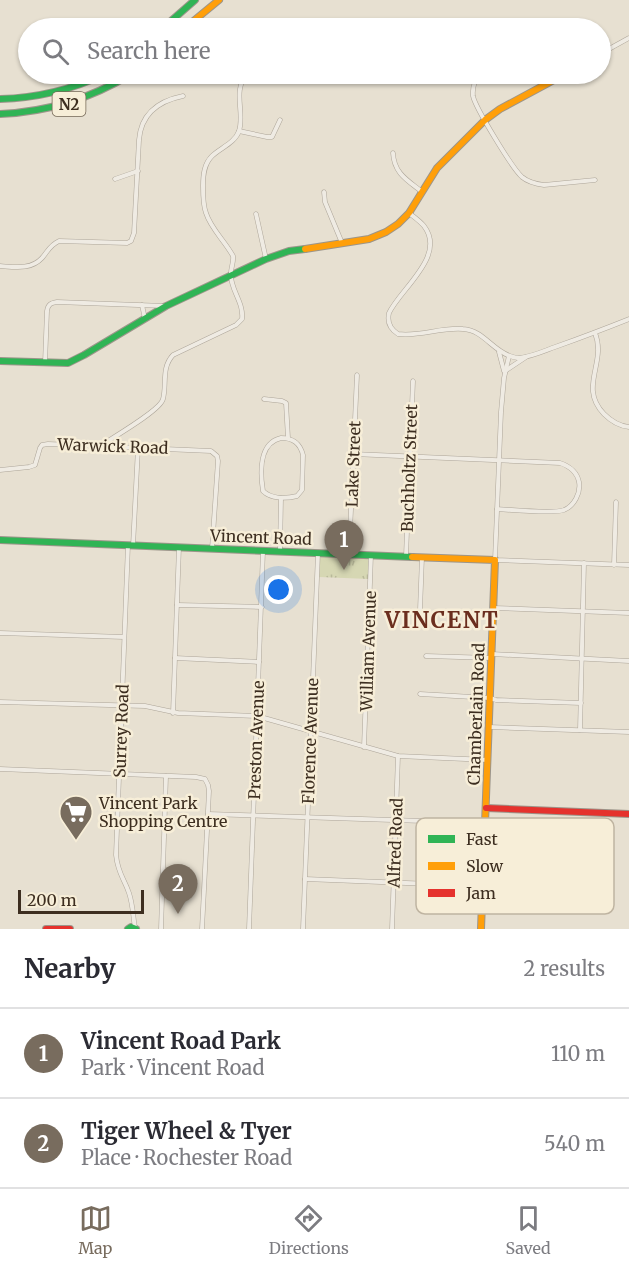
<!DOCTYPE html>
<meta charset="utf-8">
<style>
:root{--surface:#fff;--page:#f2f2f3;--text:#2b2b33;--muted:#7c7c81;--line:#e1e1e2;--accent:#786c5e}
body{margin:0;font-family:Merriweather,serif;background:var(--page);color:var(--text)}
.scale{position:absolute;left:18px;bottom:15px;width:126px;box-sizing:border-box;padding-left:6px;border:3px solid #3d2e20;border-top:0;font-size:16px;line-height:21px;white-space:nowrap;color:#3d2e20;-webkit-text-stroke:4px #f7eed8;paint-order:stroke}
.you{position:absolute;left:279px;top:590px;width:21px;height:21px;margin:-15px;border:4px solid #fff;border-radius:50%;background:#1a73e8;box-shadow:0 0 0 9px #1a73e833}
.badge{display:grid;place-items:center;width:39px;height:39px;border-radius:50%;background:var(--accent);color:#fff;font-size:20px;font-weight:700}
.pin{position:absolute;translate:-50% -50px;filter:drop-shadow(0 2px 3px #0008)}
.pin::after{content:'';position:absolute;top:32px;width:21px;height:18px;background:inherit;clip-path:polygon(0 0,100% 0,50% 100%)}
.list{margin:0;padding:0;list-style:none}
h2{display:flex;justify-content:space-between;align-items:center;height:78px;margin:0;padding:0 24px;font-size:26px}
h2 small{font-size:20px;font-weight:400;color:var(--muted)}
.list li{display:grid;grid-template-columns:39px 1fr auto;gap:18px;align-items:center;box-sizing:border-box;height:90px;padding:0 24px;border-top:2px solid var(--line)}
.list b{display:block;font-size:22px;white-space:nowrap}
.list p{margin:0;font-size:20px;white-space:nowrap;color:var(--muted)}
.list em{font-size:20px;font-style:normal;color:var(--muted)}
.icon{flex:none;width:33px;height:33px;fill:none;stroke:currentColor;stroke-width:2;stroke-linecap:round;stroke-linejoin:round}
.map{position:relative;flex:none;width:629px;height:929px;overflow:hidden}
.search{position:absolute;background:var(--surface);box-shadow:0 2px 4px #0004;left:18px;right:18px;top:18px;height:66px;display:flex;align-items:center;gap:15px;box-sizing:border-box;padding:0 21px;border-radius:33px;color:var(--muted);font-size:22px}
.sheet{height:258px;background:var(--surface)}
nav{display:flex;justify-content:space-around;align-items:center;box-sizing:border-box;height:84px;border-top:2px solid var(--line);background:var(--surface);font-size:16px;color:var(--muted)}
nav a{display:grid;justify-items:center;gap:3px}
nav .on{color:var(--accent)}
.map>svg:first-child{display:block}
.park{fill:url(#park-tufts)}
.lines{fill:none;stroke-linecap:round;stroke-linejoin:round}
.street-casing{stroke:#ada599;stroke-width:5}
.fast-casing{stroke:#9c958a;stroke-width:8}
.slow-casing{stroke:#9c958a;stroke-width:8}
.jam-casing{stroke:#9c958a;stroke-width:8}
.street{stroke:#efebe3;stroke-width:4}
.fast{stroke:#30b455;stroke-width:6}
.slow{stroke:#ff9f0a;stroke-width:6}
.jam{stroke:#e5322d;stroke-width:6}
.labels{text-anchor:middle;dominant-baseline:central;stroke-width:5;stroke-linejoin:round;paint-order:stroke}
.shield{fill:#f7eed8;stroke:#756857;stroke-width:1.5}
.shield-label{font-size:15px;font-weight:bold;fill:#3d2e20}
.street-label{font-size:16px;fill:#3d2e20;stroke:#f7eed8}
.poi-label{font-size:16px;fill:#3d2e20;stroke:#f7eed8;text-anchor:start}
.district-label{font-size:22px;font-weight:bold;letter-spacing:1.5px;fill:#6b2e1e;stroke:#f7eed8}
.key{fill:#f7eed8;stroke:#bfb4a1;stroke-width:1.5}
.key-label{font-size:16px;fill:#3d2e20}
</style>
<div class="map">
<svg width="629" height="929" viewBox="0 0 629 929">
<defs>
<pattern id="park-tufts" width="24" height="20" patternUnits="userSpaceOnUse" patternTransform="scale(1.5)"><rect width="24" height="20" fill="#d6d7b3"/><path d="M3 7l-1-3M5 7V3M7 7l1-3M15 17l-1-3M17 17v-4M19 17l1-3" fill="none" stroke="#b9b99a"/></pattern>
</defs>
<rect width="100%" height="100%" fill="#e7e0d1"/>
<path class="park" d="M 321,557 L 367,558 L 369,562 L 369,579 L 319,577 L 320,559 Z"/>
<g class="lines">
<g class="street-casing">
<g id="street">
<path d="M 600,54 L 629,38"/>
<path d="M 480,74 C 475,80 472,87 473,96 C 475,107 512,168 522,177 C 528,182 536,184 544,185 L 595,180"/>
<path d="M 239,131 L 267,137 L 272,137 L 280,120"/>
<path d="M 393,153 C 394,173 407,180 421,191"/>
<path d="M 115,179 L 138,171"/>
<path d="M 324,192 L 325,202 L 342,243"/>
<path d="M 409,213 C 414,217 420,221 424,226 C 447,256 400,289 389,313 C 387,322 390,329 398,334 C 420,337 441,327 463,329 C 483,330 492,350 510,356 C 513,357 516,358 519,358 C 531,357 544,351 555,347 C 580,338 604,329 629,319"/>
<path d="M 256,214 L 266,259"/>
<path d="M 0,266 C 15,267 31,270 42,258 C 48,251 50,245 59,241 L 127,243 L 131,241 L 134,233 L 139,140 C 141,114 158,101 183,96"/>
<path d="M 142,305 L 145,319"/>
<path d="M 595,333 C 607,363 578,387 604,414 C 611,421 619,426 629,427"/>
<path d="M 499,352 L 504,371"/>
<path d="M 509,356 L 504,378 L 501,412 L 495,560 L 629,565"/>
<path d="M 45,363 L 47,311 C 48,304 51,303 57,302 L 165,306"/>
<path d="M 505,371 L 526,357"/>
<path d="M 264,399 L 282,401 L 286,403 L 288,438"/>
<path d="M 281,438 C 293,438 300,443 303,455 L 302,490 L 297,496 C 286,499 271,499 263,491 C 260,472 259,443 281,438 Z"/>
<path d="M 100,446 C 112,438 161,410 163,399 C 167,384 161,368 173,355 L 236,325 L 242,319 C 244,303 231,290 231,276 C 230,269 234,263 233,256 C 225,241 211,229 206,213 C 203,205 203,195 203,186 C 203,175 204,164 212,156 C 220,148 235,143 239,131 C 245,112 232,91 247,74"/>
<path d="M 353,454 L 560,463 C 569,466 577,472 579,482 C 581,493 574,506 564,510 C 553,514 511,510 497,509"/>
<path d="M 0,470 L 29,467 L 35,465 L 40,448 L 42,445 L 48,444 L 211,451 L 217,456 L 218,461 L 212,549"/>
<path d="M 128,545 L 116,855 C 118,874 124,878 129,893 C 133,905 133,916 135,928"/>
<path d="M 133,546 L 138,448"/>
<path d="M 280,551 L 281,498"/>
<path d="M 349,554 L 357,375"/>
<path d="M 406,556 L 413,381"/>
<path d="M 614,565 L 616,502"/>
<path d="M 177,605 L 262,607"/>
<path d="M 494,608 L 629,613"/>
<path d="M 420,610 L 422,557"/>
<path d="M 0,633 L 124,637"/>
<path d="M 492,654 L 629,661"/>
<path d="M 426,656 L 492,658"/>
<path d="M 175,658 L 259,662"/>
<path d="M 420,694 L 490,698 L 496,700 L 581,703"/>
<path d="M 0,702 L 145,706 L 178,713 L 257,716 L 398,756 L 488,760"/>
<path d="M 173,713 L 179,547"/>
<path d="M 489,727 L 629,732"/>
<path d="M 580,730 L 584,563"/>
<path d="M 364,747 L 371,555"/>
<path d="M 0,769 L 196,777 L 205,779 L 208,785 L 209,791 L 202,929"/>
<path d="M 208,814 L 485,823"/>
<path d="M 305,879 L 482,886"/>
<path d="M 161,929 L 166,776"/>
<path d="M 249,929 L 263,551"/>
<path d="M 303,929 L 318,553"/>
<path d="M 392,929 L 398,756"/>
</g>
</g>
<g class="fast-casing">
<g id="fast">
<path d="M 163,28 L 195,0"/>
<path d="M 0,99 C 37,98 71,90 105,74"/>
<path d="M 0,114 C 48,112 90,99 131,74"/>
<path d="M 0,361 L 68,363 L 84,355 L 166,306 L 266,259 L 289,251 L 305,249"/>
<path d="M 0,540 L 412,557"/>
<path d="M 128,929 L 131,927 L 136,929"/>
</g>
</g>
<g class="slow-casing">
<g id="slow">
<path d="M 185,28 L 219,0"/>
<path d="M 305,249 L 369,239 L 386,232 L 398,224 L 409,213 L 437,168 L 485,120 L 500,109 L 565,74"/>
<path d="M 412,557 L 495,560 L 481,929"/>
</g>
</g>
<g class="jam-casing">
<g id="jam">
<path d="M 486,808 L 629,814"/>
<path d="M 46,929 L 70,929"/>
</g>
</g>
<use href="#street" class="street"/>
<use href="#fast" class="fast"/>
<use href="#slow" class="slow"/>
<use href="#jam" class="jam"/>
</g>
<defs>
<g id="supermarket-pin" transform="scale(1.725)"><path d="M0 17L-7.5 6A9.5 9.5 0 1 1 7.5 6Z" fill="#786c5e" stroke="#f7eed8"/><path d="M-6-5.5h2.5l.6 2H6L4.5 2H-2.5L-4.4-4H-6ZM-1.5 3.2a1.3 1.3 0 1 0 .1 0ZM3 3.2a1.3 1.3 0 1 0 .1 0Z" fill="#fff"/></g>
</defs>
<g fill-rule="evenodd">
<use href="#supermarket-pin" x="76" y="812"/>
</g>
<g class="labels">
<rect class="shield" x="52.5" y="92" width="33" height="24" rx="4.5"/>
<g class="shield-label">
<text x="69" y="104">N2</text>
</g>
<g class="street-label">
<text transform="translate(113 446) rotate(2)">Warwick Road</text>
<text transform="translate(353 464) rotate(-88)">Lake Street</text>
<text transform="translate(409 468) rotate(-88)">Buchholtz Street</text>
<text transform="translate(261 537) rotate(2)">Vincent Road</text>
<text transform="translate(368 651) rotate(-88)">William Avenue</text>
<text transform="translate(476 714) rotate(-88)">Chamberlain Road</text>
<text transform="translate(121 731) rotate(-88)">Surrey Road</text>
<text transform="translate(256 740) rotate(-88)">Preston Avenue</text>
<text transform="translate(310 741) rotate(-88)">Florence Avenue</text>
<text transform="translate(395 843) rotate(-88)">Alfred Road</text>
</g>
<g class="poi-label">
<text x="99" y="803">Vincent Park<tspan x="99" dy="18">Shopping Centre</tspan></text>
</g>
<g class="district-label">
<text x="442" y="620">VINCENT</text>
</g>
</g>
<rect x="416" y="818" width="198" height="96" rx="9" class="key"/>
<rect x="428" y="835" width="27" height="8" fill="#30b455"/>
<rect x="428" y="862" width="27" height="8" fill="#ff9f0a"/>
<rect x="428" y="889" width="27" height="8" fill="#e5322d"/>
<g class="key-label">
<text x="466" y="845">Fast</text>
<text x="466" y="872">Slow</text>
<text x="466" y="899">Jam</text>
</g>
</svg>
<div class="scale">200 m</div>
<div class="you"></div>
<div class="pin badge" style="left:344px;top:570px">1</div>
<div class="pin badge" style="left:178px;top:914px">2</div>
<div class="search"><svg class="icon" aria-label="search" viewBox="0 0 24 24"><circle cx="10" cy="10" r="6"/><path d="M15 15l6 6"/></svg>Search here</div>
</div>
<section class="sheet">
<h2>Nearby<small>2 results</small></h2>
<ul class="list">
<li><span class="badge">1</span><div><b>Vincent Road Park</b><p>Park · Vincent Road</p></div><em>110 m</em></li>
<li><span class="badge">2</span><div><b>Tiger Wheel &amp; Tyer</b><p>Place · Rochester Road</p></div><em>540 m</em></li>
</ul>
</section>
<nav>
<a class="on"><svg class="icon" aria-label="map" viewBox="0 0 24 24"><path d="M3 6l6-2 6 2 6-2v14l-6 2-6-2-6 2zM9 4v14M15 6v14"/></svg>Map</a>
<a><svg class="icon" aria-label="directions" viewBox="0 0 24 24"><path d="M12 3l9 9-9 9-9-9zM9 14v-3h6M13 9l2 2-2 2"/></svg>Directions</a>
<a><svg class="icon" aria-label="saved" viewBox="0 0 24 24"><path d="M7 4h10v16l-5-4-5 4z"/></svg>Saved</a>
</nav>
